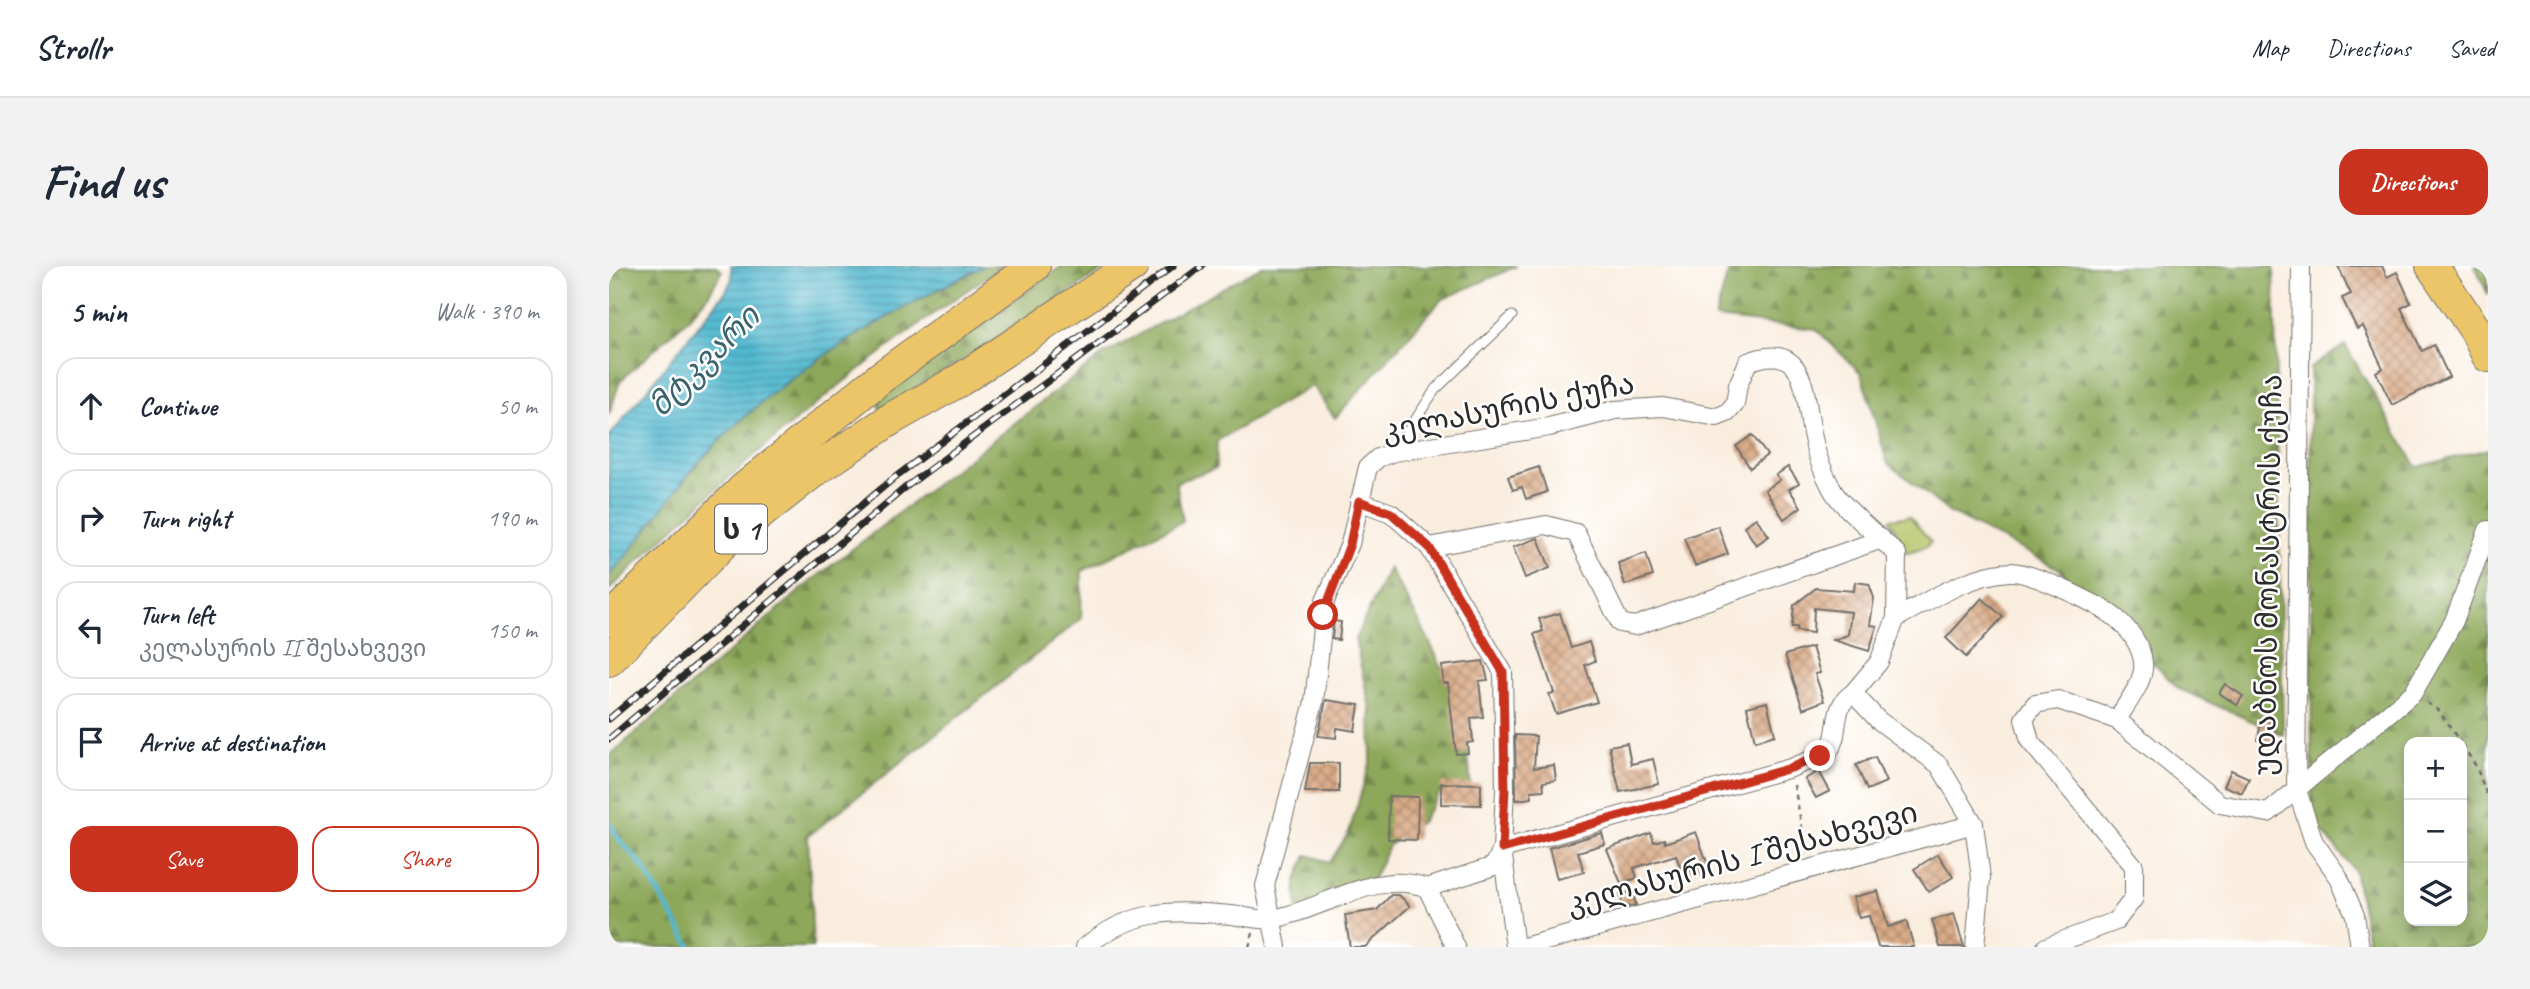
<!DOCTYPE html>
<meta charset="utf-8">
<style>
:root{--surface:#fff;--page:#f2f2f3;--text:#1f2937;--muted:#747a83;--line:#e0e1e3;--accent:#c8321e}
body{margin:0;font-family:Caveat,"Noto Sans Georgian",sans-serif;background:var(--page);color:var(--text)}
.controls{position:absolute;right:21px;bottom:21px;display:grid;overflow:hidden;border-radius:14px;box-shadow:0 4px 18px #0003}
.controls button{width:63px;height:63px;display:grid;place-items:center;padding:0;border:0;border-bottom:2px solid var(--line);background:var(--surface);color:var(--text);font:35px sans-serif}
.stop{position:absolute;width:21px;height:21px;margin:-16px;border:5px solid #c8321e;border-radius:50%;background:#fff}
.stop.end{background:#c8321e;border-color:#fff;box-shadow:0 2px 7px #0008}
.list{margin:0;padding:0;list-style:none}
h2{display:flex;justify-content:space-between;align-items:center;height:91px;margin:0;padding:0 28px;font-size:30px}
h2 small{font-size:23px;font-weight:400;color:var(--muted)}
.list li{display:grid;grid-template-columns:46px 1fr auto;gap:21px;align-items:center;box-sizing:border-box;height:98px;margin:0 14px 14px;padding:0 14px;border:2px solid var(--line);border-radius:21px}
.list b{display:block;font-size:26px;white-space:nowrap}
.list p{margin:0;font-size:23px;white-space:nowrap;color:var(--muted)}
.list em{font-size:23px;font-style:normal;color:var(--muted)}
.actions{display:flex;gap:14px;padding:21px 28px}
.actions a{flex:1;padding:16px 0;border:2px solid var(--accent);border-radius:21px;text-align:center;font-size:24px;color:var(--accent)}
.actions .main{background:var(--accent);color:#fff}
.icon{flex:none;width:38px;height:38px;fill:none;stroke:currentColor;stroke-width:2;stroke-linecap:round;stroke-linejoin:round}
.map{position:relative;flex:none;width:1879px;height:681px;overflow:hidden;border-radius:21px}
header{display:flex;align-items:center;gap:42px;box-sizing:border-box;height:98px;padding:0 35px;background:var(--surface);border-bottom:2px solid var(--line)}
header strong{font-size:33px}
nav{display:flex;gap:38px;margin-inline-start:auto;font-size:24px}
.intro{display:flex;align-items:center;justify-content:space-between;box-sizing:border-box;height:168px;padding:0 42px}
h1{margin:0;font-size:49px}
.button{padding:18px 32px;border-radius:21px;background:var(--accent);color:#fff;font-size:24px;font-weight:700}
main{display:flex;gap:42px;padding:0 42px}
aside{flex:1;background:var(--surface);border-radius:21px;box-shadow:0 4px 18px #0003}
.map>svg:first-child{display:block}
.forest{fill:url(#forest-firs);stroke:#5c6a42;stroke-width:2;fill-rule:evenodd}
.pitch{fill:#b2c265;stroke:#6e7648;stroke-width:2}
.water{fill:url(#water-rules);stroke:#3e727d;stroke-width:2}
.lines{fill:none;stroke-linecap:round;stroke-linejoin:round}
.stream{stroke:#51b8cf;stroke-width:4.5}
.building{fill:url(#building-cross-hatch)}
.lane-casing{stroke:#736f6a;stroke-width:11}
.street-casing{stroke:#736f6a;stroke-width:20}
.highway-casing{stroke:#736f6a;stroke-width:34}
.path{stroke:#736f6a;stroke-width:2.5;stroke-dasharray:5 5;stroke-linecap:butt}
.lane{stroke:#fff;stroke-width:9}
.street{stroke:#fff;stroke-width:18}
.highway{stroke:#ecc569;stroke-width:32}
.rail-casing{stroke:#2b2b2b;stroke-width:7}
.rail{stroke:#fff;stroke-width:4.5;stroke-dasharray:13;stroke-linecap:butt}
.route{stroke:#c8321e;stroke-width:9}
.labels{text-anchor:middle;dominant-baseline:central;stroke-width:5;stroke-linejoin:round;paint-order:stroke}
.shield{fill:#fff;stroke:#6b6b6b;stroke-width:2}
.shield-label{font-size:28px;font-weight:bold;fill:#2b2b2b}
.street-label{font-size:30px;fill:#2b2b2b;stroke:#fff}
.water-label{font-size:32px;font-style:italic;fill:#3a636d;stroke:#fff}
</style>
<header>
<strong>Strollr</strong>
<nav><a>Map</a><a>Directions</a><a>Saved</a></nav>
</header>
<div class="intro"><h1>Find us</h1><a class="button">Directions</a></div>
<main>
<aside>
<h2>5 min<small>Walk · 390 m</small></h2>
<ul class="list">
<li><svg class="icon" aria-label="ahead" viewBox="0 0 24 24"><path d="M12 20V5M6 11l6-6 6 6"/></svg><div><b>Continue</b></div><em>50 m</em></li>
<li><svg class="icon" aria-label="right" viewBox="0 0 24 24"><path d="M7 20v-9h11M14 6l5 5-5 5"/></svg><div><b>Turn right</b></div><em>190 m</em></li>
<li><svg class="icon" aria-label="left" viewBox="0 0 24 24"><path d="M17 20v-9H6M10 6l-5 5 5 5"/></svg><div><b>Turn left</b><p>კელასურის II შესახვევი</p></div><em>150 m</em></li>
<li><svg class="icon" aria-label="arrive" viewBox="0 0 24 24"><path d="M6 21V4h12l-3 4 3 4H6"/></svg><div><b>Arrive at destination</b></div></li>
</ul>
<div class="actions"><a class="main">Save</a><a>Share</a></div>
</aside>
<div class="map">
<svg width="1879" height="681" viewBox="0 0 1879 681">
<defs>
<pattern id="forest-firs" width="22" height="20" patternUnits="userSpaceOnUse" patternTransform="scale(1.75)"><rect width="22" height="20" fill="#8da85a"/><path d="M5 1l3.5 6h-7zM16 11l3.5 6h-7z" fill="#73894b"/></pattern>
<pattern id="water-rules" width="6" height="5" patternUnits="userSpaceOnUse" patternTransform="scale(1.75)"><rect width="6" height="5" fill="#51b8cf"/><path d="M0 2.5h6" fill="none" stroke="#4396a8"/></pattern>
<pattern id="building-cross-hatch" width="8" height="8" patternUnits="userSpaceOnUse" patternTransform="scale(1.75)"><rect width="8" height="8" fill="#daab87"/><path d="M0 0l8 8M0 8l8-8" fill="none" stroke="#b18b6f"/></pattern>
</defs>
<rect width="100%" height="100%" fill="#fff"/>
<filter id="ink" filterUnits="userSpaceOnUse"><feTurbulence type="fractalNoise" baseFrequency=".0143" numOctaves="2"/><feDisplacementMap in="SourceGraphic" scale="14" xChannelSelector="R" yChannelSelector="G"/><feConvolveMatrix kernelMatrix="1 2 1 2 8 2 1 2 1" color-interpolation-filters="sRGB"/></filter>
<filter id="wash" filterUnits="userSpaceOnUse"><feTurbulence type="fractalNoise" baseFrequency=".00686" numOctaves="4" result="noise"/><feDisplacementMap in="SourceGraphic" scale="28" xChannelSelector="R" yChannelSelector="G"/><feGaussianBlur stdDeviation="1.57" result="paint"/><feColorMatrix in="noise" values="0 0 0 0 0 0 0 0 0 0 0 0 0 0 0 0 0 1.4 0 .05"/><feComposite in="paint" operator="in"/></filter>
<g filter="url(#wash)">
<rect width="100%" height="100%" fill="#f9edde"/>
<g class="forest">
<path d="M 0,0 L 107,0 L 113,5 L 100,28 L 79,53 L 11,115 L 0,149 Z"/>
<path d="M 375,0 L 394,0 C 252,94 121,205 0,324 L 0,310 C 33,274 59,231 92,194 C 171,107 271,52 375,0 Z"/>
<path d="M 453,0 L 500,0 L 413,58 L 271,144 L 270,132 Z"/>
<path d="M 653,0 L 908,0 L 832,34 L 726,152 L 703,120 L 608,175 L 607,202 L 567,216 L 574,255 L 473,305 L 472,353 L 199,570 L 204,681 L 0,681 L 0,490 L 201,316 L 492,90 Z"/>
<path d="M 1137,0 L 1665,0 L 1674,469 L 1570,423 L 1449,302 L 1341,247 L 1278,196 L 1252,107 L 1207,63 L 1106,52 L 1120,3 Z"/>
<path d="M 1866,0 L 1879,0 L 1879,28 Z"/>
<path d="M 1736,79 L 1808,201 L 1879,183 L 1879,681 L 1760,681 L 1745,604 L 1703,553 L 1701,102 ZM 1800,476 L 1853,476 L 1853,655 L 1800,655 Z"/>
<path d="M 780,302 C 817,367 863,444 861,521 L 835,520 L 812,556 L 780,579 L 759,623 L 725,647 L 689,657 L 687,616 L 698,589 L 721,596 L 740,566 L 762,494 L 761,442 L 746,373 Z"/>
</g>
<path class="pitch" d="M 1301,250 L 1322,276 L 1316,281 L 1297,287 L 1281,253 Z"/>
<path class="water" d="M 122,0 L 375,0 C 271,52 171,107 92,194 C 59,231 33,274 0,310 L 0,171 L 117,25 L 123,13 Z"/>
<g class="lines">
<path class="stream" d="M 0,556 L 9,572 L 32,598 L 82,681"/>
</g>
<g id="blocks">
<g class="building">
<path d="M 1729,0 L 1773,0 L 1778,11 L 1788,6 L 1802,37 L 1792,42 L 1813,85 L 1825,79 L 1840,111 L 1783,139 L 1767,106 L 1774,102 L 1754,60 L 1748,63 L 1733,32 L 1742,28 Z"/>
<path d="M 1143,169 L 1158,189 L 1141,202 L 1127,180 Z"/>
<path d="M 930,201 L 938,226 L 917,233 L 913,221 L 904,224 L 899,211 Z"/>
<path d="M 1179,201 L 1190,217 L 1180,223 L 1192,241 L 1175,253 L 1156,224 L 1171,214 L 1167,209 Z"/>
<path d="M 1147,252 L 1160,270 L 1147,279 L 1135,260 Z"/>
<path d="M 1109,260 L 1119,288 L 1086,300 L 1075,272 Z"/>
<path d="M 929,272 L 941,302 L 916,312 L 904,281 Z"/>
<path d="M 1037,287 L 1044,310 L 1016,319 L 1009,297 Z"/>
<path d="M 1246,316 L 1260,318 L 1265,332 L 1261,359 L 1268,360 L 1260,385 L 1224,374 L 1239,369 L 1242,346 L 1205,342 L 1204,367 L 1188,365 L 1188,361 L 1183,361 L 1185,339 L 1207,322 L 1245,325 Z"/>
<path d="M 1373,332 L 1394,351 L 1357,391 L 1337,372 Z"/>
<path d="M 951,347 L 962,382 L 980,376 L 986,395 L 976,399 L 988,436 L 947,448 L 940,428 L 945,427 L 925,368 L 934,365 L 930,353 Z"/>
<path d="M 725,355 L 732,356 L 730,374 L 723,373 Z"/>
<path d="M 1203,381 L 1211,407 L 1206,408 L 1215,435 L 1194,443 L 1176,389 Z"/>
<path d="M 874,395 L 879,414 L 870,415 L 874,451 L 862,452 L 864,476 L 858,477 L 859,487 L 847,488 L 839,417 L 834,417 L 833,400 Z"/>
<path d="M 1616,418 L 1634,430 L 1628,439 L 1610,427 Z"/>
<path d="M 717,434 L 750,439 L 746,465 L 728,462 L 727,472 L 709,470 Z"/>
<path d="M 1158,436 L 1166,469 L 1146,475 L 1138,441 Z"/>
<path d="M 1652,453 L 1666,455 L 1663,476 L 1649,474 Z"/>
<path d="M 906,469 L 927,470 L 925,502 L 945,499 L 947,514 L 934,516 L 935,524 L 922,525 L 923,532 L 907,534 Z"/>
<path d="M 1018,477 L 1022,498 L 1044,493 L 1050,518 L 1011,526 L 1000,480 Z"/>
<path d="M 1266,491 L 1277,516 L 1258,524 L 1247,499 Z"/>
<path d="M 701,497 L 730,497 L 730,526 L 696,526 Z"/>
<path d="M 1622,504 L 1640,512 L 1633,527 L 1615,520 Z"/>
<path d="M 1210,505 L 1221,525 L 1207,532 L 1196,513 Z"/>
<path d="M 832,517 L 872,518 L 872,539 L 832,538 Z"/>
<path d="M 780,530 L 809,531 L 808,574 L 779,573 Z"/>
<path d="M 1087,566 L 1099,599 L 1073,607 L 1067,589 L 1025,602 L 1028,612 L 1012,617 L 998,583 L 1042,567 L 1045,576 L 1055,573 L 1056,577 Z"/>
<path d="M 993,567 L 996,578 L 969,586 L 975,606 L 948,613 L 940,582 Z"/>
<path d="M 1329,588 L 1344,611 L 1320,626 L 1305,603 Z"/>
<path d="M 1023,625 L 1027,639 L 1015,642 L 1011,629 Z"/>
<path d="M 1269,625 L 1279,661 L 1297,655 L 1305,681 L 1269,681 L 1260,650 L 1250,652 L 1244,631 Z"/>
<path d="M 782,629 L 790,629 L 801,640 L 756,681 L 741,681 L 736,649 L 768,644 Z"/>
<path d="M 1345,648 L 1355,681 L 1331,681 L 1323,654 Z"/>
</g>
</g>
</g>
<g filter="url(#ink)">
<use href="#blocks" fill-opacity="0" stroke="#736f6a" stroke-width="2"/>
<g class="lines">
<g class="lane-casing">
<path id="lane" d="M 786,184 L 826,124 L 903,50"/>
</g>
<g class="street-casing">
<g id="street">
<path d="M 1692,0 L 1687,521 L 1705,576 L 1729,610 L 1746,649 L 1751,681"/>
<path d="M 750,235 L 782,247 L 820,281 L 894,406 L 896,524 L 893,583 L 906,681"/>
<path d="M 820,281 L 937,259 L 967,267 L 1011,357 L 1026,360 L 1273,273"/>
<path d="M 818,622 L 885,600 L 893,583 L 1182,502 L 1219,487 C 1233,466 1221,441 1244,427"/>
<path d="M 476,681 C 524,642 564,644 622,649 C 635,650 652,655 664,653 C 713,644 768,602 818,622 L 847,681"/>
<path d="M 668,681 L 656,620 L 705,436 L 716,335 L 741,278 L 759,201 L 769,192 L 785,186 L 940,161 L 1006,144 L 1054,141 L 1108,151 L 1118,147 L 1126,138 L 1129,119 L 1139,96 C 1200,72 1195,132 1204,172 C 1207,188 1215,208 1223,223 C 1231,240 1273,273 1288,288 L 1287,352"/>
<path d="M 915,681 L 1365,558"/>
<path d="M 1366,681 L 1372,612 L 1365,558 L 1330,499 L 1269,454 L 1244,427 L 1270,396 L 1287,352 C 1322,334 1359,309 1400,306 C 1420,304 1491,339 1507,352 C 1520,363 1532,379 1534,396 C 1537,414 1517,438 1508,454"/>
<path d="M 1437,681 L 1507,655 L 1525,632 L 1525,600 L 1421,475 L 1415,453 L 1426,438 L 1449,434 L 1508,454 L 1611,538 L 1659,547 L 1804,427 L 1845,355 L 1879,264"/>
</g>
</g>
<g class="highway-casing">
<g id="highway">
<path d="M 1823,0 L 1867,65 L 1879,90"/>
<path d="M 0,354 L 136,222 L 271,112 L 425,0"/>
<path d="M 0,394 L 115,276 L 205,205 L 282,153 L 351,114 L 523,0"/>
</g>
</g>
<g class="path">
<path d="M 1818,437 L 1830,445 L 1851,476"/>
<path d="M 1853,479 L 1867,500 L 1879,532"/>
<path d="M 1185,519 L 1198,588"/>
<path d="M 640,681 L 644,667"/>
</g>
<use href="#lane" class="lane"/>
<use href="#street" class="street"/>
<use href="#highway" class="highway"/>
<g class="rail-casing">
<g id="rail">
<path d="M 0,453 L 285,212 L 564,0"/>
<path d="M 0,473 L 297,221 L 593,0"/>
</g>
</g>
<use href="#rail" class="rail"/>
</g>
</g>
<g class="lines" filter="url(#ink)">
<path class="route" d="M 714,349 L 741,278 L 750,235 L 782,247 L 820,281 L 894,406 L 896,524 L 893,583 L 1182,502 L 1211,490"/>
</g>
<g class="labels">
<rect class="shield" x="106" y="238.5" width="52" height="49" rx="5"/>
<g class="shield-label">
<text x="132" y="263">ს 1</text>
</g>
<g class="street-label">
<text transform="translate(899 141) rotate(-11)">კელასურის ქუჩა</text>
<text transform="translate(1659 309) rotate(-89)">უდაბნოს მონასტრის ქუჩა</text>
<text transform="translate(1133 592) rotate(-15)">კელასურის I შესახვევი</text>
</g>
<g class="water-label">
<text transform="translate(95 95) rotate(-45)">მტკვარი</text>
</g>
</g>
</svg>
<div class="controls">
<button>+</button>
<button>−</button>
<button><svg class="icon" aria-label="layers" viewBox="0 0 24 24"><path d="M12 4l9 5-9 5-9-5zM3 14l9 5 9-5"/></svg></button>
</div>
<div class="stop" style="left:714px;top:349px"></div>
<div class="stop end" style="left:1211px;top:490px"></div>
</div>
</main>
